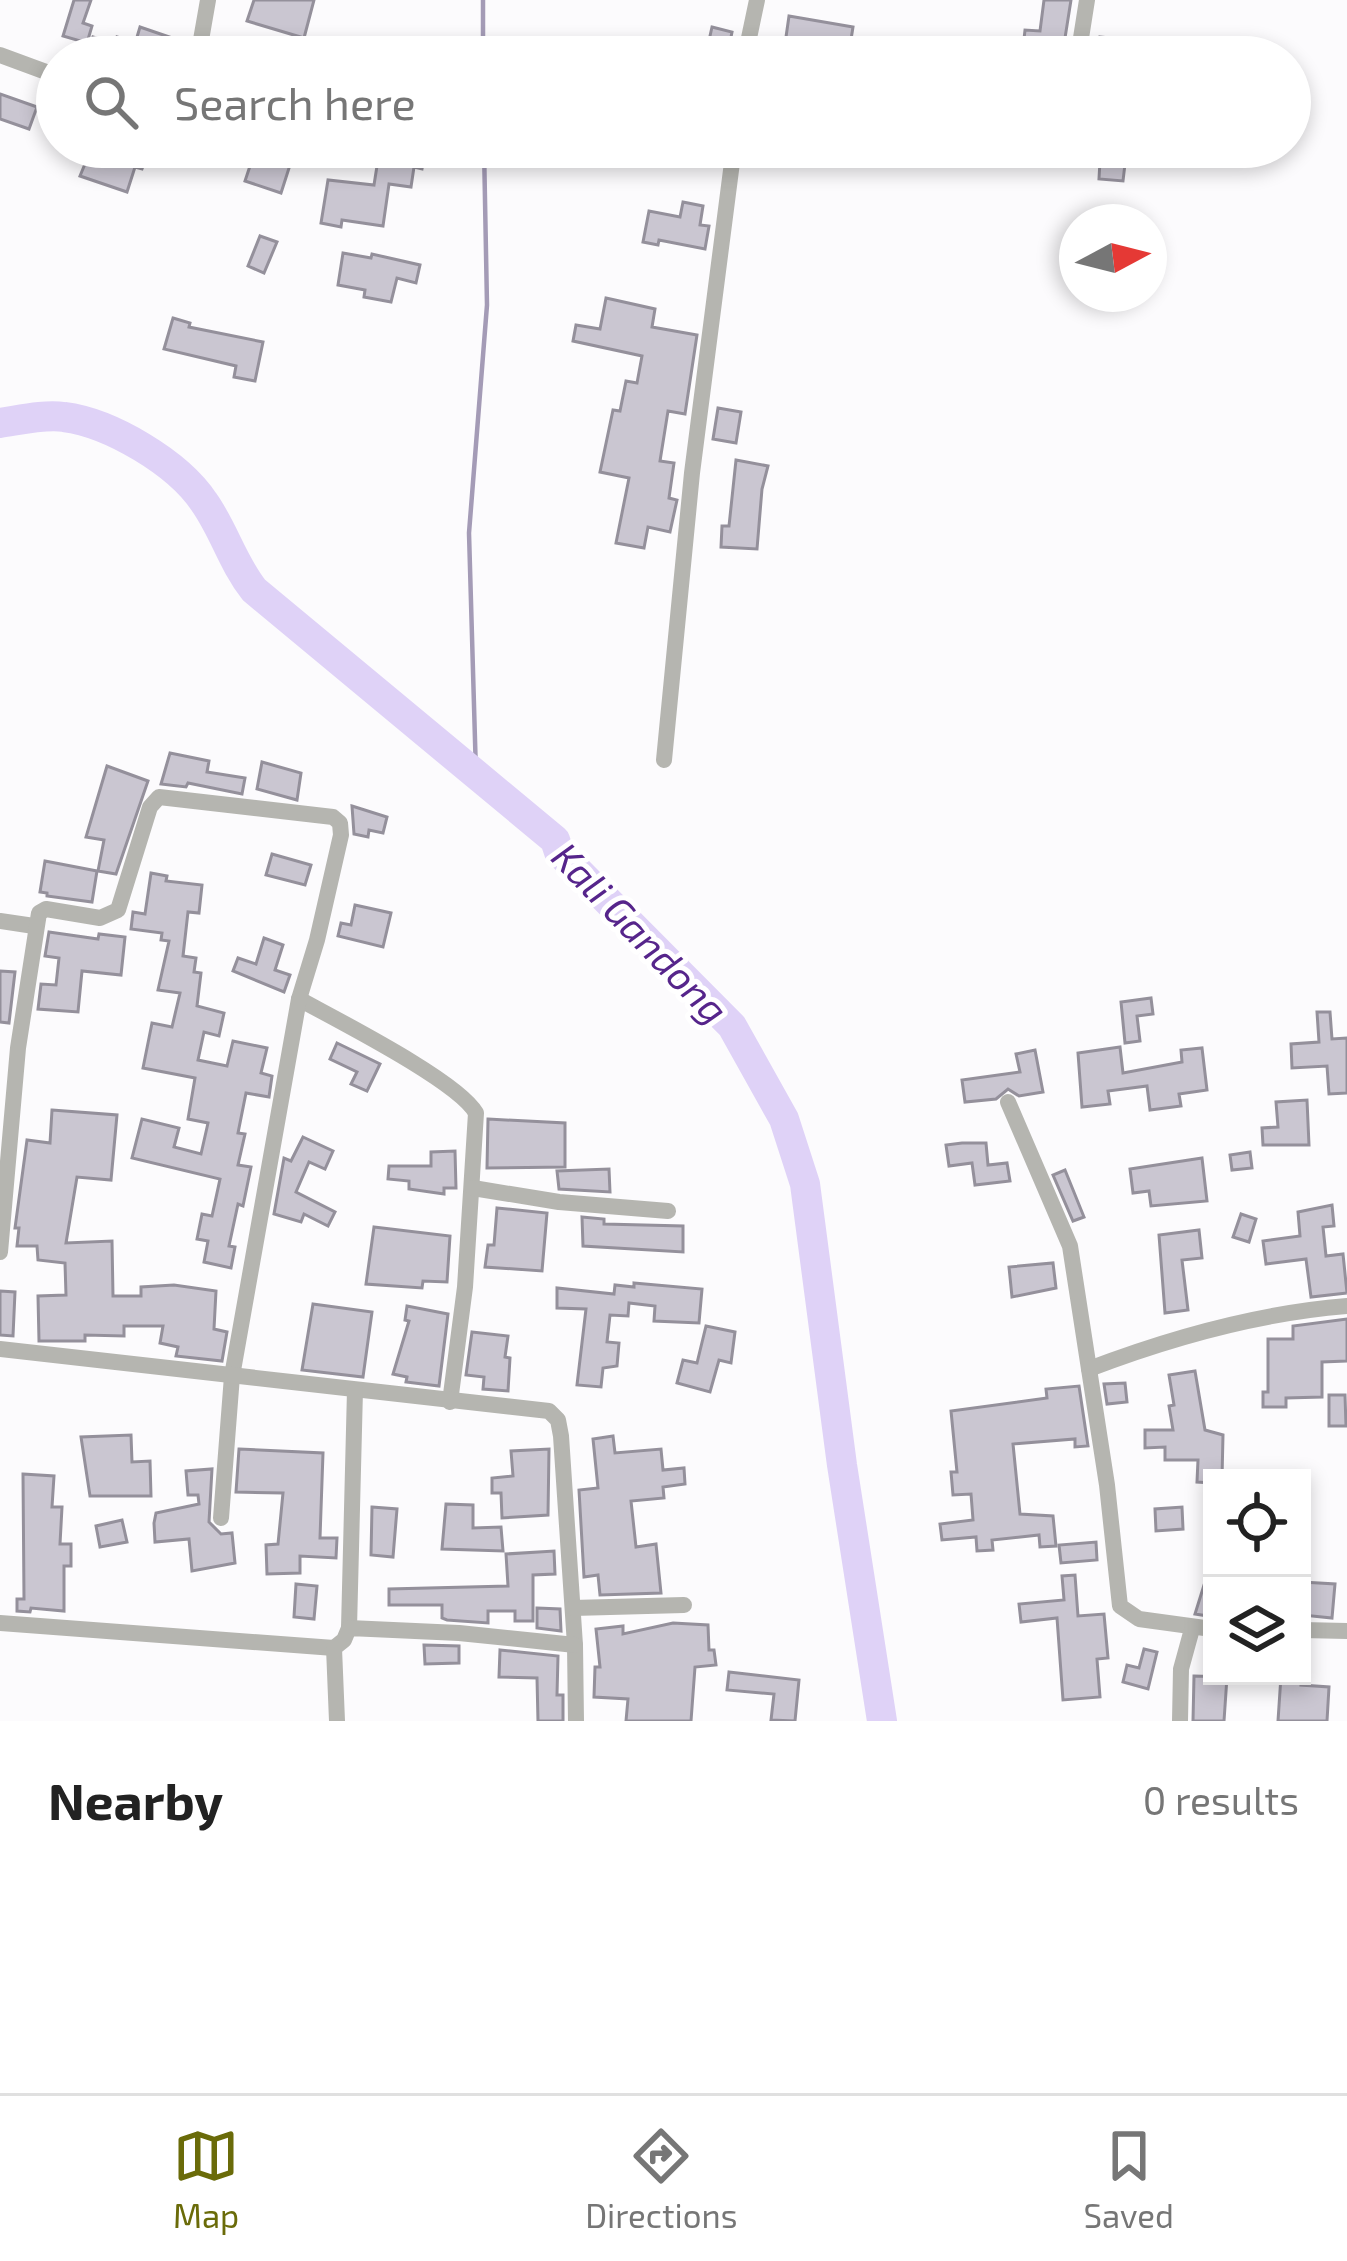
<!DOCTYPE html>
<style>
:root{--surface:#fff;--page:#f2f2f2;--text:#222;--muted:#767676;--line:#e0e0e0;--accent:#6a6b09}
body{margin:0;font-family:"Exo 2",sans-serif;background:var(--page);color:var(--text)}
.controls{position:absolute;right:36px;bottom:36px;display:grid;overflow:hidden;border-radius:0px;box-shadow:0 6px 18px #0003}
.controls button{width:108px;height:108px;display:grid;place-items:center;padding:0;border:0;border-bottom:3px solid var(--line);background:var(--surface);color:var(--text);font:60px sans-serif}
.compass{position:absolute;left:1059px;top:204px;width:108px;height:108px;border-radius:50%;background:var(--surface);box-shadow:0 6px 18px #0003;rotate:83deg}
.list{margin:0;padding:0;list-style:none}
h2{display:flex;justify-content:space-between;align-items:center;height:156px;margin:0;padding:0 48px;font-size:51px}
h2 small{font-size:39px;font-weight:400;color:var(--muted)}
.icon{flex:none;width:66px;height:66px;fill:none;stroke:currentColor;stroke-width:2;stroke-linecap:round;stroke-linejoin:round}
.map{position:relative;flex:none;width:1347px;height:1721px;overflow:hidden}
.search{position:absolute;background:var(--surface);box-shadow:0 6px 18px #0003;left:36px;right:36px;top:36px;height:132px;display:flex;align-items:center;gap:30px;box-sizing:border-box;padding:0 42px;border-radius:66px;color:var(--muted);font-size:45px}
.sheet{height:372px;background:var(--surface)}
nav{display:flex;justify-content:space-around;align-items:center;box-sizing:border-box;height:168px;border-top:3px solid var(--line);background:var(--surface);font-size:33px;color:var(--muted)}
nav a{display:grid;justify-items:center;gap:6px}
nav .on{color:var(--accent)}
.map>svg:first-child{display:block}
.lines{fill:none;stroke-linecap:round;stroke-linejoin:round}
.stream{stroke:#a49bb6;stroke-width:4.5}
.river{stroke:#dfd2f7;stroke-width:30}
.building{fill:#cac6d1;stroke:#94909b;stroke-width:3}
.street{stroke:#b5b5b0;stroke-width:16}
.labels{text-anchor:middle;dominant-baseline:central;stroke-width:10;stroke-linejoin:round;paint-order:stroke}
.water-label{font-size:39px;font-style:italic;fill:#56258b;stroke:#fff}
</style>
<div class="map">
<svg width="1347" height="1721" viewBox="0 0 1347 1721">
<rect width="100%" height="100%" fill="#fcfbfd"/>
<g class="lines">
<g class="stream">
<path d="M 483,0 L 483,57"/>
<path d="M 476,774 L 469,533 L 487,305 L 484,147"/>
</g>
<path class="river" d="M 0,423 C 20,420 45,414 64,417 C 111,423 178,463 204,502 C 224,530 232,562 254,590 L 555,840 L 559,852 L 732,1026 L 784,1119 L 805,1184 L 842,1465 L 882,1721"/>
</g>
<g class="building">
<path d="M 74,0 L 91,0 L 83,23 L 92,26 L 87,43 L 63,36 Z"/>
<path d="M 254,0 L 314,0 L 304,38 L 247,21 Z"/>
<path d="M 1044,0 L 1071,0 L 1062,57 L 1022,57 L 1025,30 L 1040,31 Z"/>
<path d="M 789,16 L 853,27 L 849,52 L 826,48 L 825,57 L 811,57 L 812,48 L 785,44 Z"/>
<path d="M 140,27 L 184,42 L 179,57 L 163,57 L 134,47 Z"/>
<path d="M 712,27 L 732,32 L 727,57 L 706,54 Z"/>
<path d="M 93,37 L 115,44 L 117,37 L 130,41 L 128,48 L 147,57 L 87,57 Z"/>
<path d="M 1100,37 L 1152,42 L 1151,57 L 1099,54 Z"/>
<path d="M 607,42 L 649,49 L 649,57 L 604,57 Z"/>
<path d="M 0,94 L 37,107 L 29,129 L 0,119 Z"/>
<path d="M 92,147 L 150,147 L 142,169 L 135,167 L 127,192 L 80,176 Z"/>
<path d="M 195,147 L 235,147 L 290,165 L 281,193 L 245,181 L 250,166 L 195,151 Z"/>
<path d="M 380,147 L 426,147 L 422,169 L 414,167 L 411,187 L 389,184 L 383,226 L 342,220 L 341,227 L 321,223 L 328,180 L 374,185 Z"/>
<path d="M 656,147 L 707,147 L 703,164 L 655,153 Z"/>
<path d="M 767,147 L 818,147 L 816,163 L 766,155 Z"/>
<path d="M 1080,147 L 1127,147 L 1123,181 L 1099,179 L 1100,161 L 1077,159 Z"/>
<path d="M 683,202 L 703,206 L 700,225 L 709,226 L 705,249 L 659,240 L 658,245 L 643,242 L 649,211 L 680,217 Z"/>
<path d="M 260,236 L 277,242 L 264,273 L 248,266 Z"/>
<path d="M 343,253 L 371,258 L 372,254 L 420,265 L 416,283 L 397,278 L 391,302 L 364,297 L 365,290 L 338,285 Z"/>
<path d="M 606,298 L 655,309 L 652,327 L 697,335 L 685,414 L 668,411 L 660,461 L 674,463 L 669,498 L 677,500 L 670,532 L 648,527 L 644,548 L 616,543 L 629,478 L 600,472 L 613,410 L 620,411 L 626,381 L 637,383 L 642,356 L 573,341 L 576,325 L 600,329 Z"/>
<path d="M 173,318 L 190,323 L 189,327 L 263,342 L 255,381 L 234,377 L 236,366 L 164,349 Z"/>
<path d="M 718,408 L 741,412 L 736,443 L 713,439 Z"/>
<path d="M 736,460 L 768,466 L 762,489 L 757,549 L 721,547 L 722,526 L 729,526 Z"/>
<path d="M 170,753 L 209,761 L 207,772 L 245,778 L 242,794 L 188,783 L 186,787 L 161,784 Z"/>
<path d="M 262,762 L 301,773 L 297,800 L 257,789 Z"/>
<path d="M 107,766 L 148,781 L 116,874 L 98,871 L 104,840 L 86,837 Z"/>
<path d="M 352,806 L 387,817 L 383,833 L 369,830 L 368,837 L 354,834 Z"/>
<path d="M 272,854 L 311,865 L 305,885 L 266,875 Z"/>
<path d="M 45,861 L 97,871 L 92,902 L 47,896 L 47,893 L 40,892 Z"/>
<path d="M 151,873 L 167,876 L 166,881 L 202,885 L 199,913 L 188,912 L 183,956 L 196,958 L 194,972 L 201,973 L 197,1006 L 224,1013 L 219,1036 L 204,1032 L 198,1060 L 227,1066 L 233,1041 L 267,1048 L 261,1073 L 272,1076 L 269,1097 L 246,1093 L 238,1133 L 245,1134 L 238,1165 L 251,1167 L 243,1206 L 238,1204 L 229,1246 L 235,1247 L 231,1268 L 204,1262 L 208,1241 L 197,1239 L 202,1214 L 212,1216 L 220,1179 L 132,1158 L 142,1119 L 179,1128 L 174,1147 L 201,1154 L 208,1123 L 188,1119 L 195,1078 L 143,1068 L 152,1023 L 172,1027 L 180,993 L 158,990 L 169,941 L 161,940 L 162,933 L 131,929 L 133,912 L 145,914 Z"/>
<path d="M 355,905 L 391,913 L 383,947 L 338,936 L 341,923 L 351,925 Z"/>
<path d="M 49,932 L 98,939 L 99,934 L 125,937 L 121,975 L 82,971 L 78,1012 L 38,1009 L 41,984 L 56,985 L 59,958 L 45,956 Z"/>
<path d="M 264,938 L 283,945 L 275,970 L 290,975 L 284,992 L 233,971 L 238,958 L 256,964 Z"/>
<path d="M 0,971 L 15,972 L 9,1023 L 0,1022 Z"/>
<path d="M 1151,998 L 1153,1014 L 1137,1016 L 1140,1041 L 1125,1043 L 1121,1002 Z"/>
<path d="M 1317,1012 L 1330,1012 L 1332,1039 L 1347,1038 L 1347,1093 L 1329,1094 L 1327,1066 L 1292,1068 L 1291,1044 L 1319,1042 Z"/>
<path d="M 337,1043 L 380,1064 L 367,1091 L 351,1084 L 357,1072 L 330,1059 Z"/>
<path d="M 1120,1047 L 1123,1073 L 1182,1062 L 1181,1050 L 1202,1048 L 1207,1090 L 1179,1094 L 1181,1106 L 1150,1110 L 1147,1086 L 1108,1091 L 1110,1104 L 1082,1107 L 1078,1053 Z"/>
<path d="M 1035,1050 L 1043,1092 L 1019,1096 L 1008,1089 L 996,1099 L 965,1102 L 962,1080 L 1020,1072 L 1016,1054 Z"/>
<path d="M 1307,1100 L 1309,1145 L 1263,1145 L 1262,1128 L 1278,1127 L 1276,1102 Z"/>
<path d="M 52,1110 L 117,1115 L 111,1180 L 77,1177 L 66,1243 L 112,1241 L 113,1296 L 141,1296 L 141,1287 L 174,1285 L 216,1291 L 214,1329 L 227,1332 L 222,1361 L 176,1356 L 178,1347 L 160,1343 L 163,1326 L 124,1326 L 124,1336 L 85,1335 L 85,1341 L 39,1341 L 38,1296 L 66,1295 L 65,1263 L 38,1260 L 37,1246 L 17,1246 L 19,1228 L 15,1228 L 27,1140 L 50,1143 Z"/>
<path d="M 488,1119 L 565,1123 L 565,1167 L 487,1168 Z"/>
<path d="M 303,1137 L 333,1151 L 325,1169 L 309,1162 L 296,1192 L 335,1212 L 328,1226 L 304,1214 L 301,1222 L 274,1214 L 284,1158 L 291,1161 Z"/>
<path d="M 962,1143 L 986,1143 L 988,1165 L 1007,1163 L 1010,1181 L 975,1185 L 972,1163 L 949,1166 L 946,1145 Z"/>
<path d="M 455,1151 L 456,1188 L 444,1188 L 444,1194 L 409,1189 L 409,1181 L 388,1179 L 389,1166 L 431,1166 L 431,1152 Z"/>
<path d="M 1250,1152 L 1252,1168 L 1232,1170 L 1230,1155 Z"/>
<path d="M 1202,1158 L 1207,1201 L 1151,1206 L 1149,1191 L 1133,1193 L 1130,1169 Z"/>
<path d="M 609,1169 L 610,1192 L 559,1189 L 557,1171 Z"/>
<path d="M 1065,1170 L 1084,1217 L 1073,1221 L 1053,1175 Z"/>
<path d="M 1332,1205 L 1334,1226 L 1323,1227 L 1326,1256 L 1343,1254 L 1347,1293 L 1311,1297 L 1306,1259 L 1266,1264 L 1263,1241 L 1300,1236 L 1298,1212 Z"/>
<path d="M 497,1208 L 547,1213 L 542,1271 L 485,1267 L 488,1245 L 494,1245 Z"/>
<path d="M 1241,1214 L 1256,1219 L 1249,1242 L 1233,1237 Z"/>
<path d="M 582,1217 L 604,1219 L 604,1224 L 683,1226 L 683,1252 L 583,1246 Z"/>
<path d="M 374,1227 L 450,1236 L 447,1282 L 423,1281 L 422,1288 L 366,1284 Z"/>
<path d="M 1199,1230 L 1202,1258 L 1182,1260 L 1188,1310 L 1165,1313 L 1159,1235 Z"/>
<path d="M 1053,1263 L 1056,1288 L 1012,1297 L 1009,1267 Z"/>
<path d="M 634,1283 L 702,1289 L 699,1323 L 654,1321 L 655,1306 L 629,1303 L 628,1316 L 610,1315 L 607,1342 L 619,1343 L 617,1366 L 603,1368 L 601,1387 L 577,1385 L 586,1309 L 557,1308 L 557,1288 L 614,1294 L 615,1285 L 634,1287 Z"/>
<path d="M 0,1291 L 15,1292 L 13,1336 L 0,1335 Z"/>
<path d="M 313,1304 L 372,1312 L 363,1377 L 302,1370 Z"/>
<path d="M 407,1306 L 448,1314 L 439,1386 L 406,1382 L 407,1377 L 393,1374 L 409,1321 L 405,1320 Z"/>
<path d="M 1347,1319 L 1347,1361 L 1322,1362 L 1322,1397 L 1286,1398 L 1286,1407 L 1263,1407 L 1263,1392 L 1268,1392 L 1268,1339 L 1293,1339 L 1293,1326 Z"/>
<path d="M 706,1326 L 735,1332 L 731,1363 L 719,1360 L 710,1392 L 677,1383 L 683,1360 L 697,1363 Z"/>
<path d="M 472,1332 L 508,1336 L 505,1357 L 510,1358 L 508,1391 L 483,1389 L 484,1377 L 466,1375 Z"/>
<path d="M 1195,1371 L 1205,1430 L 1223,1435 L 1222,1478 L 1212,1478 L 1212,1483 L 1197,1482 L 1198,1460 L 1165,1460 L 1165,1447 L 1145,1448 L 1145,1430 L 1173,1430 L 1169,1406 L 1174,1405 L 1169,1375 Z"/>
<path d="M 1125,1383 L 1127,1402 L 1107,1404 L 1104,1384 Z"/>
<path d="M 1079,1386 L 1088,1446 L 1075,1447 L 1075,1439 L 1013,1444 L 1020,1514 L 1053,1516 L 1056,1546 L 1040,1547 L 1039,1535 L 992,1540 L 993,1550 L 977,1551 L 976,1537 L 942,1540 L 940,1524 L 973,1520 L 971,1494 L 953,1495 L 951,1472 L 957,1472 L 951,1411 L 1047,1398 L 1046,1389 Z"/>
<path d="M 1329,1395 L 1345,1395 L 1346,1426 L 1329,1426 Z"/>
<path d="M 131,1435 L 132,1462 L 150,1461 L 151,1496 L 90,1496 L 81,1437 Z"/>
<path d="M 613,1436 L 615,1453 L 661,1449 L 663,1470 L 684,1468 L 685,1484 L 663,1487 L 664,1498 L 631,1501 L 636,1547 L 656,1544 L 661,1593 L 600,1595 L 598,1575 L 584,1577 L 579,1490 L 598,1488 L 593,1439 Z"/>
<path d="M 239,1449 L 323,1453 L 320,1538 L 337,1538 L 336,1558 L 300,1556 L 300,1573 L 267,1574 L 266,1545 L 278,1544 L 283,1493 L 236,1492 Z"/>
<path d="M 549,1449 L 548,1515 L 502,1518 L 501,1493 L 492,1493 L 492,1478 L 513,1476 L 511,1451 Z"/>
<path d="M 212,1469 L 209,1522 L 221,1534 L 232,1533 L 235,1563 L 192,1571 L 189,1539 L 155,1542 L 154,1523 L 156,1513 L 199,1504 L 198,1495 L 188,1495 L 186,1471 Z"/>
<path d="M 23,1474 L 54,1476 L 52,1507 L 62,1507 L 60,1544 L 71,1544 L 71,1566 L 64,1566 L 64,1611 L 31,1608 L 30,1612 L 17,1611 L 17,1599 L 24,1599 Z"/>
<path d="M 446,1504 L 473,1505 L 473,1528 L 501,1527 L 503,1551 L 442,1549 Z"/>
<path d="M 372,1507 L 397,1509 L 393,1557 L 371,1555 Z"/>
<path d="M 1182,1507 L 1183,1529 L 1156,1531 L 1155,1509 Z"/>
<path d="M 122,1520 L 127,1542 L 100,1547 L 96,1526 Z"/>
<path d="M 1096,1542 L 1097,1560 L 1061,1563 L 1059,1545 Z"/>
<path d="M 554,1551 L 555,1574 L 533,1575 L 533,1621 L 515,1621 L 515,1611 L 488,1611 L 488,1623 L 447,1620 L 442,1618 L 442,1605 L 389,1605 L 389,1589 L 508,1586 L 506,1554 Z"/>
<path d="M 1209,1569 L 1212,1569 L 1212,1604 L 1208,1616 L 1195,1614 Z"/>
<path d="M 1075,1575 L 1078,1616 L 1104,1614 L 1108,1658 L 1097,1659 L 1100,1697 L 1063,1700 L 1057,1618 L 1021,1622 L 1019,1604 L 1064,1600 L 1062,1576 Z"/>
<path d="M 1302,1582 L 1335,1584 L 1332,1618 L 1302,1615 Z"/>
<path d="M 296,1584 L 317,1586 L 314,1619 L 294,1617 Z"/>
<path d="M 537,1608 L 560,1609 L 561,1631 L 537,1628 Z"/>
<path d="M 673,1623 L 708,1625 L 709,1650 L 714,1650 L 716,1665 L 695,1667 L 691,1721 L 626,1721 L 628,1699 L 594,1697 L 595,1667 L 600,1667 L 596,1629 L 623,1626 L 623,1634 Z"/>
<path d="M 424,1645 L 459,1646 L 459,1663 L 425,1664 Z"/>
<path d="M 1144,1649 L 1157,1652 L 1148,1689 L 1123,1682 L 1127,1665 L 1139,1668 Z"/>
<path d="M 500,1650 L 558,1656 L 557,1695 L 563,1695 L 563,1721 L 538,1721 L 537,1678 L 499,1677 Z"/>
<path d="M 729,1672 L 799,1680 L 795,1721 L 771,1720 L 774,1694 L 727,1690 Z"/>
<path d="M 1194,1676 L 1227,1677 L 1224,1721 L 1193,1721 Z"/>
<path d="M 1281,1676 L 1302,1676 L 1301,1685 L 1329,1687 L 1327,1721 L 1278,1721 Z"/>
</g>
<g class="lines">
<g class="street">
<path d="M 0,55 L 57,76"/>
<path d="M 198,57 L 208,0"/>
<path d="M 745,57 L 757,0"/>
<path d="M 1078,57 L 1087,0"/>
<path d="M 1067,152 L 1068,147"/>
<path d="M 664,760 L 692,473 L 734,147"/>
<path d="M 0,921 L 34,926"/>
<path d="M 299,999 C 337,1020 458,1081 476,1113 L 465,1287 L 450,1402"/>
<path d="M 1008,1102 L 1070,1246 L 1089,1369"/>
<path d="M 473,1188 L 559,1202 L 668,1211"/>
<path d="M 0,1252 L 18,1048 L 39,913 L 46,909 L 100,918 L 118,910 L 150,807 L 159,797 L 333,817 L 340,823 L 341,835 L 317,940 L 299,999 L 232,1376 L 221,1518"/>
<path d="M 0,1349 L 549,1411 L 558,1420 L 561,1436 L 575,1645 L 576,1721"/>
<path d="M 573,1608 L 684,1605"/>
<path d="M 0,1623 L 334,1648"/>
<path d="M 349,1628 L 355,1390"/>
<path d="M 1212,1629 L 1139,1619 L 1120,1606 L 1107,1485 L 1089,1369 C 1170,1338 1260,1313 1347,1306"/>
<path d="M 1302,1630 L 1347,1631"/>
<path d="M 337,1721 L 334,1648 L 344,1640 L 349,1628 L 459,1633 L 575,1645"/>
<path d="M 1180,1721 L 1181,1669 L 1192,1629"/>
</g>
</g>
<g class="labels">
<g class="water-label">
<text transform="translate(641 932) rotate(46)">Kali Gandong</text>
</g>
</g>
</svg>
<div class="controls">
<button><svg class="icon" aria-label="locate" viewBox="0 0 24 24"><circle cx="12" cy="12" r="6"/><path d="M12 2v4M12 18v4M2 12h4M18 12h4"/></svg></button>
<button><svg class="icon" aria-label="layers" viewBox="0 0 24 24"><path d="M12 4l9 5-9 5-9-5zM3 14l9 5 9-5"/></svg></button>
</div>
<svg class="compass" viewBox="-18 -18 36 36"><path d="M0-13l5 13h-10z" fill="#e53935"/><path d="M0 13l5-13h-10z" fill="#767676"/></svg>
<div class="search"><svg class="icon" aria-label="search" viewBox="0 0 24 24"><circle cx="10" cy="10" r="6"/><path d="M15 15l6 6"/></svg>Search here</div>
</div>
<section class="sheet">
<h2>Nearby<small>0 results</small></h2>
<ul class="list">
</ul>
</section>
<nav>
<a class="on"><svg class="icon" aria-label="map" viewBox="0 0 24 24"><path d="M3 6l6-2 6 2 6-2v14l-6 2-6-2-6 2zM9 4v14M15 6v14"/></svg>Map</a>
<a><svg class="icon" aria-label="directions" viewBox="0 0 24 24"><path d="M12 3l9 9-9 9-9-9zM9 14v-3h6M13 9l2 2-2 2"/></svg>Directions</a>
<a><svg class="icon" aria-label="saved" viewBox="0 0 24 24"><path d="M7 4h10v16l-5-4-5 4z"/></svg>Saved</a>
</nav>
